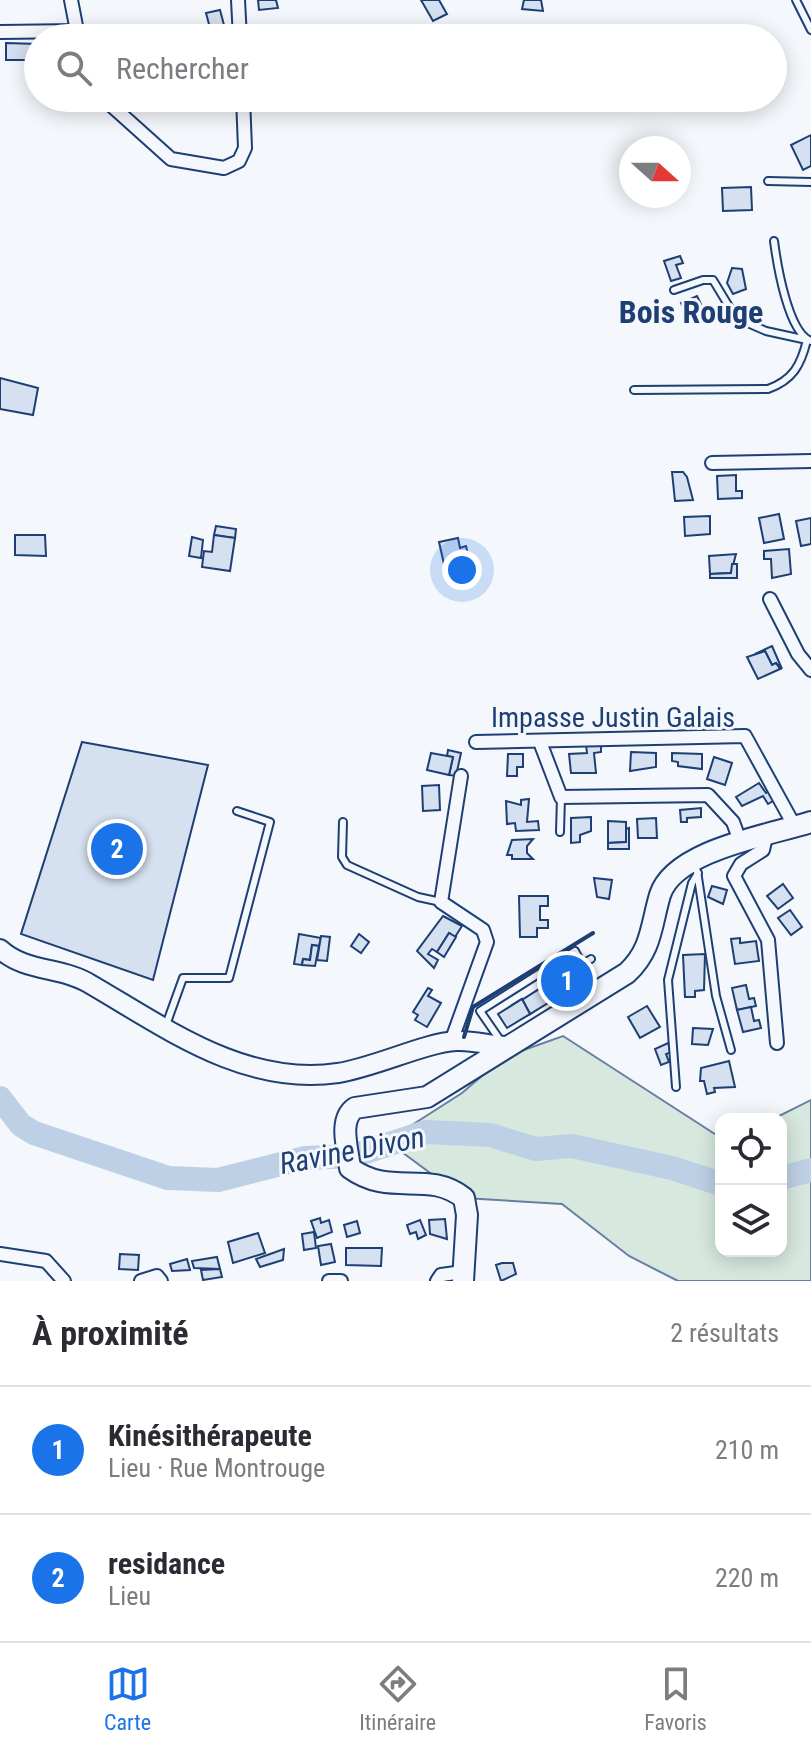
<!DOCTYPE html>
<html lang="fr">
<meta charset="utf-8">
<style>
:root{--surface:#fff;--page:#f7f7f7;--text:#2b2b33;--muted:#7c7c81;--line:#e1e1e2;--accent:#1a73e8}
body{margin:0;font-family:"Roboto Condensed",sans-serif;background:var(--page);color:var(--text)}
.controls{position:absolute;right:24px;bottom:24px;display:grid;overflow:hidden;border-radius:16px;box-shadow:0 4px 20px #0003}
.controls button{width:72px;height:72px;display:grid;place-items:center;padding:0;border:0;border-bottom:2px solid var(--line);background:var(--surface);color:var(--text);font:40px sans-serif}
.compass{position:absolute;left:619px;top:136px;width:72px;height:72px;border-radius:50%;background:var(--surface);box-shadow:0 4px 20px #0003;rotate:111deg}
.you{position:absolute;left:462px;top:570px;width:28px;height:28px;margin:-20px;border:6px solid #fff;border-radius:50%;background:#1a73e8;box-shadow:0 0 0 12px #1a73e833}
.badge{display:grid;place-items:center;width:52px;height:52px;border-radius:50%;background:var(--accent);color:#fff;font-size:26px;font-weight:700}
.pin{position:absolute;translate:-50% -50%;border:4px solid #fff;box-shadow:0 2px 8px #0006}
.list{margin:0;padding:0;list-style:none}
h2{display:flex;justify-content:space-between;align-items:center;height:104px;margin:0;padding:0 32px;font-size:34px}
h2 small{font-size:26px;font-weight:400;color:var(--muted)}
.list li{display:grid;grid-template-columns:52px 1fr auto;gap:24px;align-items:center;box-sizing:border-box;height:128px;padding:0 32px;border-top:2px solid var(--line)}
.list b{display:block;font-size:30px;white-space:nowrap}
.list p{margin:0;font-size:26px;white-space:nowrap;color:var(--muted)}
.list em{font-size:26px;font-style:normal;color:var(--muted)}
.icon{flex:none;width:44px;height:44px;fill:none;stroke:currentColor;stroke-width:2;stroke-linecap:round;stroke-linejoin:round}
.map{position:relative;flex:none;width:811px;height:1281px;overflow:hidden}
.search{position:absolute;background:var(--surface);box-shadow:0 4px 20px #0003;left:24px;right:24px;top:24px;height:88px;display:flex;align-items:center;gap:20px;box-sizing:border-box;padding:0 28px;border-radius:44px;color:var(--muted);font-size:30px}
.sheet{height:360px;background:var(--surface)}
nav{display:flex;justify-content:space-around;align-items:center;box-sizing:border-box;height:112px;border-top:2px solid var(--line);background:var(--surface);font-size:22px;color:var(--muted)}
nav a{display:grid;justify-items:center;gap:4px}
nav .on{color:var(--accent)}
.map>svg:first-child{display:block}
.green{fill:#d7e8df;stroke:#687fa3;stroke-width:2}
.lines{fill:none;stroke-linecap:round;stroke-linejoin:round}
.river{stroke:#bed0e5;stroke-width:24}
.building{fill:#d5e0f0;stroke:#1d3f73;stroke-width:2}
.lane-casing{stroke:#1d3f73;stroke-width:10}
.street-casing{stroke:#1d3f73;stroke-width:16}
.secondary-casing{stroke:#1d3f73;stroke-width:22}
.primary-casing{stroke:#1d3f73;stroke-width:24}
.lane{stroke:#f4f7fb;stroke-width:6}
.street{stroke:#f4f7fb;stroke-width:12}
.secondary{stroke:#f4f7fb;stroke-width:18}
.primary{stroke:#f4f7fb;stroke-width:20}
.wall{stroke:#1d3f73;stroke-width:4}
.labels{text-anchor:middle;dominant-baseline:central;stroke-width:6;stroke-linejoin:round;paint-order:stroke}
.street-label{font-size:28px;fill:#1d3f73;stroke:#f4f7fb}
.water-label{font-size:30px;font-style:italic;fill:#1d3f73;stroke:#f4f7fb}
.quarter-label{font-size:32px;font-weight:bold;fill:#1d3f73;stroke:#f4f7fb}
</style>
<div class="map">
<svg width="811" height="1281" viewBox="0 0 811 1281">
<rect width="100%" height="100%" fill="#f4f7fb"/>
<path class="green" d="M 563,1036 L 721,1138 L 721,1251 L 781,1251 L 781,1119 L 773,1119 L 811,1100 L 811,1281 L 678,1281 L 629,1256 L 562,1204 L 464,1198 L 387,1141 L 462,1093 L 504,1057 Z"/>
<g class="lines">
<g class="river">
<path d="M 0,1098 L 21,1125 L 34,1133 L 168,1178 L 218,1180 L 305,1158 L 353,1156 L 426,1132 L 490,1135 L 536,1149 L 572,1146 L 672,1168 L 721,1184"/>
<path d="M 781,1178 L 811,1170"/>
</g>
</g>
<g class="building">
<path d="M 258,0 L 276,0 L 278,8 L 259,10 Z"/>
<path d="M 421,0 L 439,0 L 447,14 L 433,21 Z"/>
<path d="M 524,0 L 541,0 L 543,11 L 522,9 Z"/>
<path d="M 220,10 L 224,25 L 210,28 L 206,13 Z"/>
<path d="M 6,43 L 38,44 L 38,60 L 6,60 Z"/>
<path d="M 811,135 L 811,166 L 803,170 L 791,145 Z"/>
<path d="M 751,187 L 752,210 L 723,211 L 722,188 Z"/>
<path d="M 680,256 L 683,263 L 676,265 L 681,278 L 671,281 L 664,261 Z"/>
<path d="M 732,268 L 742,269 L 746,289 L 733,294 L 727,283 Z"/>
<path d="M 697,296 L 701,304 L 697,305 L 704,314 L 689,319 L 681,303 Z"/>
<path d="M 0,378 L 38,388 L 33,415 L 0,409 Z"/>
<path d="M 672,472 L 683,472 L 687,477 L 693,500 L 675,501 Z"/>
<path d="M 736,475 L 736,491 L 742,491 L 742,498 L 718,499 L 717,476 Z"/>
<path d="M 779,514 L 784,539 L 764,543 L 759,518 Z"/>
<path d="M 710,516 L 710,534 L 685,536 L 684,517 Z"/>
<path d="M 811,518 L 811,544 L 801,546 L 796,521 Z"/>
<path d="M 216,526 L 236,529 L 235,538 L 214,535 Z"/>
<path d="M 15,535 L 45,535 L 46,556 L 15,555 Z"/>
<path d="M 214,535 L 235,538 L 230,571 L 202,567 L 204,551 L 212,552 Z"/>
<path d="M 192,537 L 203,540 L 201,558 L 189,556 Z"/>
<path d="M 458,538 L 460,548 L 466,546 L 469,559 L 444,564 L 439,542 Z"/>
<path d="M 789,549 L 791,574 L 772,578 L 771,559 L 764,559 L 764,551 Z"/>
<path d="M 736,554 L 731,573 L 710,574 L 709,556 Z"/>
<path d="M 732,564 L 737,564 L 737,578 L 710,578 L 710,574 L 731,573 Z"/>
<path d="M 772,646 L 782,669 L 776,663 L 772,665 L 765,651 L 755,654 Z"/>
<path d="M 765,651 L 772,665 L 776,663 L 780,669 L 758,679 L 747,657 Z"/>
<path d="M 82,742 L 208,765 L 153,980 L 21,934 Z"/>
<path d="M 586,745 L 601,745 L 601,752 L 594,753 L 596,773 L 571,773 L 569,754 L 587,753 Z"/>
<path d="M 448,750 L 461,753 L 456,776 L 449,775 L 453,757 L 447,756 Z"/>
<path d="M 631,752 L 656,753 L 656,767 L 630,771 Z"/>
<path d="M 431,753 L 453,757 L 449,775 L 427,770 Z"/>
<path d="M 672,753 L 702,754 L 702,769 L 678,766 L 678,762 L 672,761 Z"/>
<path d="M 508,754 L 523,754 L 523,767 L 517,767 L 517,776 L 507,776 Z"/>
<path d="M 714,757 L 732,763 L 725,785 L 707,779 Z"/>
<path d="M 759,783 L 766,793 L 773,789 L 778,798 L 768,804 L 763,796 L 742,806 L 736,797 Z"/>
<path d="M 439,785 L 440,810 L 423,811 L 422,786 Z"/>
<path d="M 529,799 L 527,822 L 538,821 L 539,830 L 516,831 L 515,823 L 507,824 L 506,801 L 521,805 L 521,800 Z"/>
<path d="M 701,808 L 701,817 L 687,818 L 687,822 L 681,822 L 680,810 Z"/>
<path d="M 591,817 L 591,831 L 580,835 L 580,842 L 571,843 L 571,818 Z"/>
<path d="M 656,818 L 657,838 L 638,838 L 637,819 Z"/>
<path d="M 608,821 L 626,822 L 626,842 L 608,843 Z"/>
<path d="M 629,828 L 629,849 L 608,849 L 608,843 L 626,842 L 626,829 Z"/>
<path d="M 533,839 L 527,846 L 527,853 L 533,859 L 512,859 L 512,855 L 507,855 L 512,840 Z"/>
<path d="M 594,878 L 612,880 L 609,899 L 597,897 Z"/>
<path d="M 783,884 L 793,898 L 778,909 L 767,896 Z"/>
<path d="M 712,886 L 727,890 L 723,904 L 708,897 Z"/>
<path d="M 519,896 L 548,896 L 548,906 L 540,906 L 540,920 L 548,920 L 548,928 L 537,928 L 537,937 L 520,937 Z"/>
<path d="M 790,910 L 802,927 L 791,935 L 778,918 Z"/>
<path d="M 443,916 L 462,926 L 455,937 L 449,933 L 437,952 L 432,949 L 428,954 L 438,960 L 434,968 L 417,951 Z"/>
<path d="M 449,933 L 456,937 L 444,957 L 437,952 Z"/>
<path d="M 299,934 L 321,938 L 319,946 L 312,945 L 310,960 L 303,959 L 302,965 L 294,964 Z"/>
<path d="M 359,934 L 369,942 L 361,953 L 351,946 Z"/>
<path d="M 321,936 L 330,937 L 327,961 L 317,960 Z"/>
<path d="M 740,938 L 740,943 L 756,941 L 759,961 L 735,964 L 731,939 Z"/>
<path d="M 312,945 L 319,946 L 315,966 L 302,965 L 303,959 L 310,960 Z"/>
<path d="M 705,954 L 704,990 L 695,991 L 695,997 L 685,997 L 683,955 Z"/>
<path d="M 570,970 L 578,984 L 560,995 L 552,981 Z"/>
<path d="M 570,970 L 578,984 L 566,992 L 557,978 Z"/>
<path d="M 557,978 L 566,992 L 556,998 L 547,984 Z"/>
<path d="M 552,981 L 560,995 L 530,1014 L 522,1000 Z"/>
<path d="M 547,984 L 556,998 L 530,1014 L 522,1000 Z"/>
<path d="M 746,985 L 749,999 L 754,998 L 756,1006 L 737,1010 L 732,988 Z"/>
<path d="M 428,988 L 432,990 L 428,996 L 441,1003 L 427,1027 L 415,1020 L 418,1015 L 413,1012 Z"/>
<path d="M 522,999 L 530,1014 L 521,1019 L 512,1005 Z"/>
<path d="M 522,999 L 530,1014 L 507,1028 L 498,1014 Z"/>
<path d="M 647,1006 L 660,1027 L 640,1038 L 628,1017 Z"/>
<path d="M 751,1007 L 754,1021 L 759,1020 L 761,1028 L 743,1032 L 737,1010 Z"/>
<path d="M 693,1028 L 713,1029 L 708,1045 L 692,1044 Z"/>
<path d="M 668,1043 L 672,1052 L 666,1054 L 669,1062 L 661,1065 L 655,1049 Z"/>
<path d="M 729,1061 L 735,1087 L 714,1088 L 715,1092 L 707,1094 L 704,1081 L 700,1081 L 701,1068 Z"/>
<path d="M 320,1218 L 321,1223 L 329,1220 L 332,1232 L 317,1238 L 311,1221 Z"/>
<path d="M 445,1219 L 447,1239 L 430,1234 L 429,1220 Z"/>
<path d="M 420,1220 L 426,1235 L 418,1239 L 416,1232 L 410,1234 L 407,1225 Z"/>
<path d="M 357,1221 L 360,1233 L 347,1237 L 344,1225 Z"/>
<path d="M 314,1232 L 316,1248 L 304,1250 L 302,1234 Z"/>
<path d="M 258,1233 L 265,1253 L 233,1263 L 228,1242 Z"/>
<path d="M 331,1244 L 335,1262 L 321,1265 L 318,1246 Z"/>
<path d="M 346,1248 L 382,1248 L 381,1266 L 346,1265 Z"/>
<path d="M 284,1249 L 283,1260 L 260,1267 L 256,1259 Z"/>
<path d="M 120,1254 L 139,1255 L 138,1270 L 119,1269 Z"/>
<path d="M 217,1257 L 220,1269 L 194,1268 L 192,1261 Z"/>
<path d="M 187,1259 L 190,1270 L 172,1271 L 170,1264 Z"/>
<path d="M 502,1263 L 513,1263 L 516,1274 L 501,1281 L 496,1265 Z"/>
<path d="M 220,1269 L 222,1277 L 203,1280 L 201,1270 Z"/>
</g>
<g class="lines">
<g class="lane-casing">
<g id="lane">
<path d="M 796,0 L 811,30"/>
<path d="M 768,181 L 811,182"/>
<path d="M 774,241 C 777,264 788,333 811,341"/>
<path d="M 634,390 L 768,389 C 793,380 801,365 807,340 L 766,331 L 736,318 L 713,280 L 703,280 L 674,290"/>
<path d="M 343,822 L 342,857 L 347,865 L 418,897 L 441,902"/>
<path d="M 560,832 L 561,797"/>
<path d="M 697,871 L 716,996 L 731,1050"/>
<path d="M 166,1025 L 183,978 L 229,978 L 270,822 L 237,811"/>
<path d="M 500,1040 L 480,1011 L 575,951 L 582,964 L 591,959"/>
<path d="M 676,1087 L 668,980 L 692,883 L 698,873"/>
</g>
</g>
<g class="street-casing">
<g id="street">
<path d="M 71,0 L 77,31"/>
<path d="M 238,0 L 240,38"/>
<path d="M 0,32 L 77,31 L 79,38"/>
<path d="M 103,98 L 171,159 L 224,168 L 239,161 L 245,148 L 243,98"/>
<path d="M 712,463 L 811,461"/>
<path d="M 770,599 L 798,654 L 811,670"/>
<path d="M 476,742 L 745,736 L 795,827"/>
<path d="M 540,742 L 561,797 L 708,795 L 733,822 L 741,844"/>
<path d="M 766,837 L 763,850 L 741,864 L 734,876 L 768,940 L 777,1043"/>
<path d="M 451,1042 L 487,942 L 483,930 L 441,902 L 461,776"/>
<path d="M 0,1254 L 46,1261 L 64,1281"/>
<path d="M 141,1281 L 157,1276 L 161,1281"/>
<path d="M 329,1281 L 341,1281"/>
<path d="M 437,1281 L 441,1275 L 463,1272"/>
</g>
</g>
<g class="secondary-casing">
<path id="secondary" d="M 0,949 C 24,972 63,967 90,984 C 166,1028 245,1087 338,1073 C 376,1067 424,1043 456,1041 C 472,1040 489,1045 505,1046"/>
</g>
<g class="primary-casing">
<path id="primary" d="M 463,1281 L 467,1215 L 464,1198 C 427,1169 391,1198 350,1168 C 348,1149 338,1120 355,1108 L 427,1097 L 627,973 C 652,950 651,925 660,895 C 674,850 770,835 811,822"/>
</g>
<use href="#lane" class="lane"/>
<use href="#street" class="street"/>
<use href="#secondary" class="secondary"/>
<use href="#primary" class="primary"/>
<path class="wall" d="M 464,1037 L 473,1007 L 593,933"/>
</g>
<g class="labels">
<g class="street-label">
<text x="613" y="717">Impasse Justin Galais</text>
</g>
<g class="water-label">
<text transform="translate(352 1150) rotate(-11)">Ravine Divon</text>
</g>
<g class="quarter-label">
<text x="691" y="312">Bois Rouge</text>
</g>
</g>
</svg>
<div class="controls">
<button><svg class="icon" aria-label="locate" viewBox="0 0 24 24"><circle cx="12" cy="12" r="6"/><path d="M12 2v4M12 18v4M2 12h4M18 12h4"/></svg></button>
<button><svg class="icon" aria-label="layers" viewBox="0 0 24 24"><path d="M12 4l9 5-9 5-9-5zM3 14l9 5 9-5"/></svg></button>
</div>
<svg class="compass" viewBox="-18 -18 36 36"><path d="M0-13l5 13h-10z" fill="#e53935"/><path d="M0 13l5-13h-10z" fill="#7c7c81"/></svg>
<div class="you"></div>
<div class="pin badge" style="left:567px;top:981px">1</div>
<div class="pin badge" style="left:117px;top:849px">2</div>
<div class="search"><svg class="icon" aria-label="search" viewBox="0 0 24 24"><circle cx="10" cy="10" r="6"/><path d="M15 15l6 6"/></svg>Rechercher</div>
</div>
<section class="sheet">
<h2>À proximité<small>2 résultats</small></h2>
<ul class="list">
<li><span class="badge">1</span><div><b>Kinésithérapeute</b><p>Lieu · Rue Montrouge</p></div><em>210 m</em></li>
<li><span class="badge">2</span><div><b>residance</b><p>Lieu</p></div><em>220 m</em></li>
</ul>
</section>
<nav>
<a class="on"><svg class="icon" aria-label="map" viewBox="0 0 24 24"><path d="M3 6l6-2 6 2 6-2v14l-6 2-6-2-6 2zM9 4v14M15 6v14"/></svg>Carte</a>
<a><svg class="icon" aria-label="directions" viewBox="0 0 24 24"><path d="M12 3l9 9-9 9-9-9zM9 14v-3h6M13 9l2 2-2 2"/></svg>Itinéraire</a>
<a><svg class="icon" aria-label="saved" viewBox="0 0 24 24"><path d="M7 4h10v16l-5-4-5 4z"/></svg>Favoris</a>
</nav>
